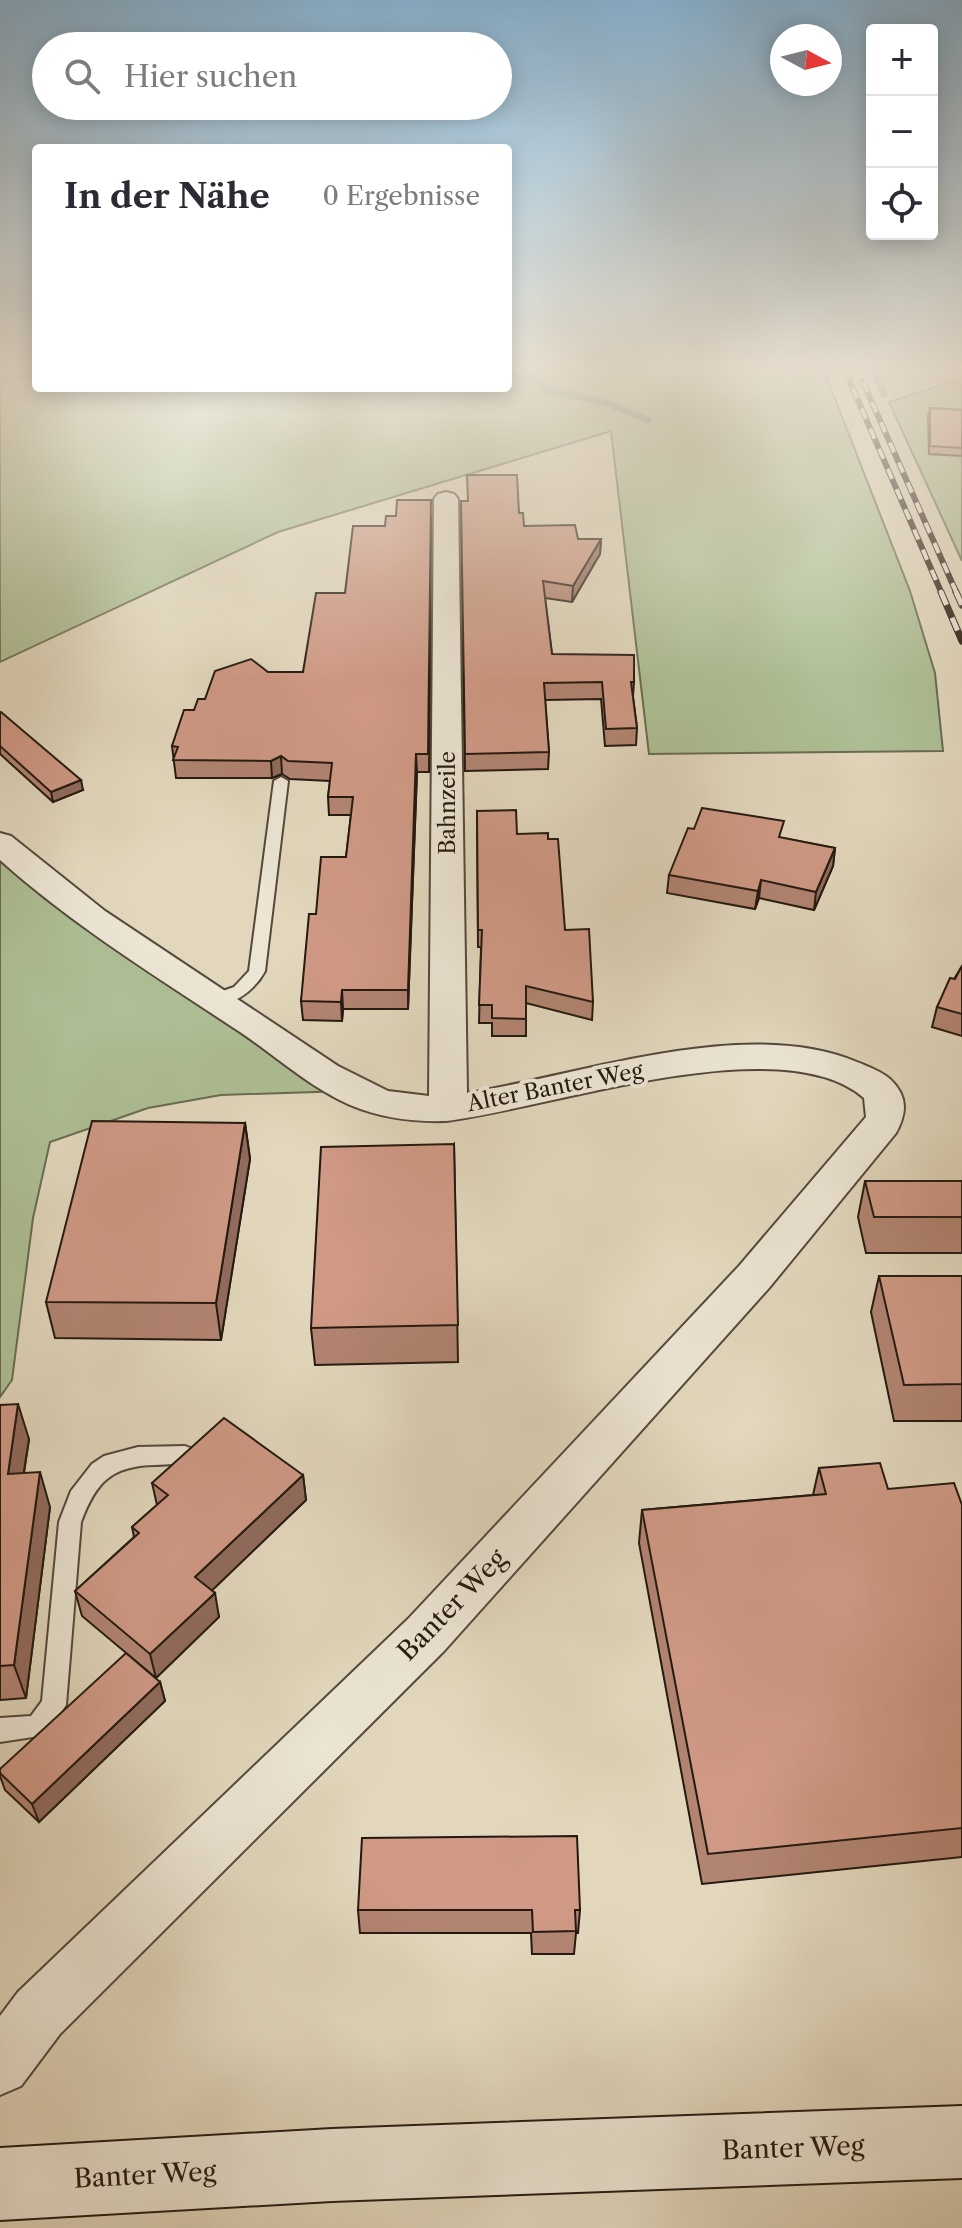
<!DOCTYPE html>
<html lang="de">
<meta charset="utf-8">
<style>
:root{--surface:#fff;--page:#f2f2f3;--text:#2b2b33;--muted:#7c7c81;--line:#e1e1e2}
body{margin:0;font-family:"Libre Caslon Text",serif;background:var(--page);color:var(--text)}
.controls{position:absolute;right:24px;top:24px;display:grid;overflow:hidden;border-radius:8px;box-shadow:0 4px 20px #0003}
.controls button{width:72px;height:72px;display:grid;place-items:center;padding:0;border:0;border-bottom:2px solid var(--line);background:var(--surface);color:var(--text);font:40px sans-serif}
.compass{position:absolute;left:770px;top:24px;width:72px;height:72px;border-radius:50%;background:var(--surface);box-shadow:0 4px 20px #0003;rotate:97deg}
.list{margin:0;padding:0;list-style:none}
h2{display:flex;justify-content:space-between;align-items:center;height:104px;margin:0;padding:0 32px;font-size:34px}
h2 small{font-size:26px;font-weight:400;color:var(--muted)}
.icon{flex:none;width:44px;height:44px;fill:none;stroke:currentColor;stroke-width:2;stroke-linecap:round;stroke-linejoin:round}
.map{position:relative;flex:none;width:962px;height:2228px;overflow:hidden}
.search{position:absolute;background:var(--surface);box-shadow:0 4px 20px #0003;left:32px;top:32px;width:480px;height:88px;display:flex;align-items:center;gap:20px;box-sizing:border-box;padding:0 28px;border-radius:44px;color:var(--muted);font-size:30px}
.panel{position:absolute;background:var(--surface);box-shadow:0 4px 20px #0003;left:32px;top:144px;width:480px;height:248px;border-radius:8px}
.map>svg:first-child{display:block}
.green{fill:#aebf95;stroke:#696c52;stroke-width:2}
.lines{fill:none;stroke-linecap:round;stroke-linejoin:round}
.stream{stroke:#6a7877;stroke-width:7}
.lane-casing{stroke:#54483b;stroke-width:4}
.street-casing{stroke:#54483b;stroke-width:4}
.secondary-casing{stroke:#241910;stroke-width:4}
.lane{fill:#ece5d4;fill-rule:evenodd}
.street{fill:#ece5d4;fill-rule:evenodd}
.secondary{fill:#ece5d4;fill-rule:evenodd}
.rail-far1-casing{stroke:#241910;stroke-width:6}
.rail-casing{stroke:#241910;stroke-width:7}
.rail-far1{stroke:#ece5d4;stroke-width:4;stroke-dasharray:11;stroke-linecap:butt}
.rail{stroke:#ece5d4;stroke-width:5;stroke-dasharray:14;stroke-linecap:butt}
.wall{fill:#b28472;stroke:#241910;stroke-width:2}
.shaded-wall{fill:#916b5d;stroke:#241910;stroke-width:2}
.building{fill:#cf9985;stroke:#241910;stroke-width:2}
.labels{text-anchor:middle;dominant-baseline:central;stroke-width:8;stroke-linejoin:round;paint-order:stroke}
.street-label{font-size:22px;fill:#241910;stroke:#ece5d4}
.near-street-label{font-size:26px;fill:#241910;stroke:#ece5d4}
</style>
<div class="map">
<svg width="962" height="2228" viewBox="0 0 962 2228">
<rect width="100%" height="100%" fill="#e2d7bd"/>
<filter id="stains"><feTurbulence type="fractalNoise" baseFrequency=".0025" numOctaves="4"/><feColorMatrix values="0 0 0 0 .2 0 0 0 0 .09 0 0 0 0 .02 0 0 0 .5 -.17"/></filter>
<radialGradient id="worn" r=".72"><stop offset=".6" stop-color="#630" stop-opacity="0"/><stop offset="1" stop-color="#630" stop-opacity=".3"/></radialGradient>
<g class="green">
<path d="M 0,368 L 36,368 L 36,388 L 508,388 L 508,368 L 823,368 L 910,591 L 935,673 L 943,751 L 649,754 L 611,431 L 278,532 L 0,662 Z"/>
<path d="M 962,378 L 962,561 L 889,402 Z"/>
<path d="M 0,855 L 26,883 L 345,1091 L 221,1095 L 148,1108 L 50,1142 L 33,1218 L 12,1380 L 0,1397 Z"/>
</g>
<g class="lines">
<g class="stream">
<path d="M 536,368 L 534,377 L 545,389 L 610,404 L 648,420"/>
<path d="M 873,368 L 884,394"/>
<path d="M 0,381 L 36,372"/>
</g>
<g class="lane-casing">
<g id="lane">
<path d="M 281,777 L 288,781 L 265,971 C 255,990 232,1008 209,1004 L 207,1000 L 209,996 L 234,987 L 249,971 L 274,781 Z"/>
<path d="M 185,1446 L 193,1449 L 196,1455 L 193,1461 C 181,1465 167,1464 155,1465 C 111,1466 96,1482 81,1522 L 66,1705 L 46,1735 L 0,1742 L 0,1718 L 31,1716 L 42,1701 L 59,1522 L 71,1491 L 92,1464 L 104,1456 L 138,1447 Z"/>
</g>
</g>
<g class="street-casing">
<path id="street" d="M 446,492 L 454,494 L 458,499 L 467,1093 C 582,1075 746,1015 857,1062 C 869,1067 881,1071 890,1079 C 908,1096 907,1113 896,1133 L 769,1288 L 444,1651 L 60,2034 L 21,2086 L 0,2095 L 0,2016 L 18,1992 L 408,1619 L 739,1266 L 866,1117 L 864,1098 C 782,1026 548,1109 446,1121 C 412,1122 381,1118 350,1105 C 311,1088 278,1058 243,1034 C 160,979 75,927 0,860 L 0,833 L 11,836 L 105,911 L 338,1066 L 388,1091 L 429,1096 L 434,499 L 438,494 Z"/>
</g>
<g class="secondary-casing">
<path id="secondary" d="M 962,2106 L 962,2178 L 332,2201 L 0,2220 L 0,2148 L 332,2129 Z"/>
</g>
<use href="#lane" class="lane"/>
<use href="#street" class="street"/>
<use href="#secondary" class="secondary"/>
<g class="rail-far1-casing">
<g id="rail-far1">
<path d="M 844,368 L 942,594"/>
<path d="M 863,382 L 957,594"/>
</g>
</g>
<g class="rail-casing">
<g id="rail">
<path d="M 941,592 L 962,641"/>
<path d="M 956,592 L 962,605"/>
</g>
</g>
<use href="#rail-far1" class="rail-far1"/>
<use href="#rail" class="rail"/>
</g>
<g class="wall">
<path d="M 930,408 L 962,410 L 962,456 L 929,454 L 928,416 Z"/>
<path d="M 461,501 L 519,513 L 524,526 L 578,539 L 601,539 L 600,554 L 572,602 L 545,598 L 552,654 L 634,682 L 633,697 L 637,728 L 636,745 L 605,746 L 601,699 L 545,700 L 549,752 L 548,769 L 465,771 Z"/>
<path d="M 431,516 L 429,772 L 417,772 L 408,1009 L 343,1009 L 342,1021 L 303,1020 L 301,1001 L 316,914 L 346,857 L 351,815 L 329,815 L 328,797 L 330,781 L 290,779 L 282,774 L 272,778 L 176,778 L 172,746 L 194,710 L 205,699 L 268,672 L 303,672 L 345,593 L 385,526 Z"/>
<path d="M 0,714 L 83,790 L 53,802 L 0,754 Z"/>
<path d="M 477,811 L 517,834 L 548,839 L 565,930 L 593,1002 L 592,1020 L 526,1003 L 526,1036 L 492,1036 L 492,1023 L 479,1023 L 481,947 L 478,947 Z"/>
<path d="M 782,838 L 835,848 L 833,866 L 814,910 L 759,898 L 755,909 L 667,893 L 669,875 Z"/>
<path d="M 962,966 L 962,1036 L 932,1027 L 937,1007 Z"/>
<path d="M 245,1123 L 250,1159 L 221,1340 L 55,1338 L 46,1302 Z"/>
<path d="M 454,1144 L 458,1362 L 315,1365 L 311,1328 Z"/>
<path d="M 865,1181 L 962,1181 L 962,1253 L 866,1253 L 858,1217 Z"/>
<path d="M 879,1276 L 962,1276 L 962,1421 L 894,1421 L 871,1312 Z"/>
<path d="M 0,1405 L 29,1439 L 24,1473 L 50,1507 L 26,1698 L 0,1700 Z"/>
<path d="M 819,1468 L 888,1489 L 962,1505 L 962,1857 L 702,1884 L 639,1543 L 642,1510 L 813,1495 Z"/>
<path d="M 303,1475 L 306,1500 L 212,1590 L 219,1617 L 156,1678 L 82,1616 L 75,1591 L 134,1537 L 132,1527 L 157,1505 L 152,1483 Z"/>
<path d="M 160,1682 L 165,1701 L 39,1822 L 5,1790 L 0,1776 L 0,1769 Z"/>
<path d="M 358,1910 L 580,1910 L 578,1933 L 576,1933 L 574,1954 L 532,1954 L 531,1933 L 360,1933 Z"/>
</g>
<g class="shaded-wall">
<path d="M 601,539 L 600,554 L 572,602 L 573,586 Z"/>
<path d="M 416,754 L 417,772 L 408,1009 L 408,990 Z"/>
<path d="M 281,756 L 282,774 L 272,778 L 271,761 Z"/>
<path d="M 81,780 L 83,790 L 53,802 L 51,792 Z"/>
<path d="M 835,848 L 833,866 L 814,910 L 816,892 Z"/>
<path d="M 761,880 L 759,898 L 755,909 L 758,891 Z"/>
<path d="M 342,990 L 343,1009 L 342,1021 L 341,1002 Z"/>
<path d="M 245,1123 L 250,1159 L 221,1340 L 216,1303 Z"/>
<path d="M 18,1404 L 29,1439 L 18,1509 L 8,1474 Z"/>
<path d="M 40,1472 L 50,1507 L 26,1698 L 14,1665 Z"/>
<path d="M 303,1475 L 306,1500 L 200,1602 L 195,1577 Z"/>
<path d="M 215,1593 L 219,1617 L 156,1678 L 150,1654 Z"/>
<path d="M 160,1682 L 165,1701 L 39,1822 L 32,1804 Z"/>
</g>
<g class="building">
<path d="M 930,408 L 962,410 L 962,448 L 930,446 Z"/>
<path d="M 467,475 L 517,475 L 519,513 L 523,513 L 524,526 L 575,525 L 578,539 L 601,539 L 573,586 L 543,581 L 552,654 L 634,655 L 634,682 L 631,682 L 637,728 L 606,729 L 602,682 L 544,683 L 549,752 L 465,754 L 461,501 L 468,501 Z"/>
<path d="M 397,500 L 431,500 L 428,754 L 416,754 L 408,990 L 342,990 L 341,1002 L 301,1001 L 309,914 L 316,914 L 321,857 L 346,857 L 353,797 L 328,797 L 332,763 L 288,761 L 281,756 L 271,761 L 173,760 L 178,747 L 172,746 L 184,710 L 194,710 L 198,699 L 205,699 L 215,671 L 251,659 L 268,672 L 303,672 L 316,593 L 345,593 L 353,526 L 385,526 L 386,516 L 396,516 Z"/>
<path d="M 1,712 L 81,780 L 51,792 L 0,746 L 0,714 Z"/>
<path d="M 702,808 L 784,821 L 779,837 L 835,848 L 816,892 L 761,880 L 758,891 L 669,875 L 688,828 L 694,829 Z"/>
<path d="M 516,810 L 517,834 L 548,833 L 548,839 L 558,839 L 565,930 L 589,929 L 593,1002 L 526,986 L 526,1019 L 492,1018 L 492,1005 L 479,1005 L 482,930 L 478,930 L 477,811 Z"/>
<path d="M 962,966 L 962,1014 L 937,1007 L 950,978 L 955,979 Z"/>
<path d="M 92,1121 L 245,1123 L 216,1303 L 46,1302 Z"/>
<path d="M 454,1144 L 458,1325 L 311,1328 L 321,1147 Z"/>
<path d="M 865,1181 L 962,1181 L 962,1217 L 874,1217 Z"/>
<path d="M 879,1276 L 962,1276 L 962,1384 L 904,1385 Z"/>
<path d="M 18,1404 L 8,1474 L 40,1472 L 14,1665 L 0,1666 L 0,1405 Z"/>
<path d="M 224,1418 L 303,1475 L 195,1577 L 215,1593 L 150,1654 L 75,1591 L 139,1533 L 132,1527 L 168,1495 L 152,1483 Z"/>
<path d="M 880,1463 L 888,1489 L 954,1483 L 962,1505 L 962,1828 L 708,1854 L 642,1510 L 826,1494 L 819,1468 Z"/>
<path d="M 126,1653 L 160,1682 L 32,1804 L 0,1773 L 0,1769 Z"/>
<path d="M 577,1836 L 580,1910 L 575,1910 L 576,1931 L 533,1932 L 532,1910 L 358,1910 L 362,1838 Z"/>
</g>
<linearGradient id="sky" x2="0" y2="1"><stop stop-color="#88b5d6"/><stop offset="0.54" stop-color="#f2ede1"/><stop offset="1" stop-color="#f2ede1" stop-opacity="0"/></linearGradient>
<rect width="962" height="680" fill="url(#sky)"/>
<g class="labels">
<g class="street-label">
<text transform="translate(447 803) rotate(-90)">Bahnzeile</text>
<text transform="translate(555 1087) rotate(-11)">Alter Banter Weg</text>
</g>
<g class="near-street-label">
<text transform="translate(452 1605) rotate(-46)">Banter Weg</text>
<text transform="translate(793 2148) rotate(-2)">Banter Weg</text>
<text transform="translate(145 2175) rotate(-3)">Banter Weg</text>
</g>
</g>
<rect width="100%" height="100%" filter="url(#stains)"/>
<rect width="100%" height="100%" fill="url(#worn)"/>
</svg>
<div class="controls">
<button>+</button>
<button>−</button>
<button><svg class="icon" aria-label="locate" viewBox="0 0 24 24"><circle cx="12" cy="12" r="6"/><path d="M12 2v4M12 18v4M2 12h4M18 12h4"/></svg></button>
</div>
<svg class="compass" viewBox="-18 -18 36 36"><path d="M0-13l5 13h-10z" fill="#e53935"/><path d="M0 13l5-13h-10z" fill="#7c7c81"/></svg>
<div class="search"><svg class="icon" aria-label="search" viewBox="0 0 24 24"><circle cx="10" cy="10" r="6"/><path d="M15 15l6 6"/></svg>Hier suchen</div>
<section class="panel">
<h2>In der Nähe<small>0 Ergebnisse</small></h2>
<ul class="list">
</ul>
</section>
</div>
